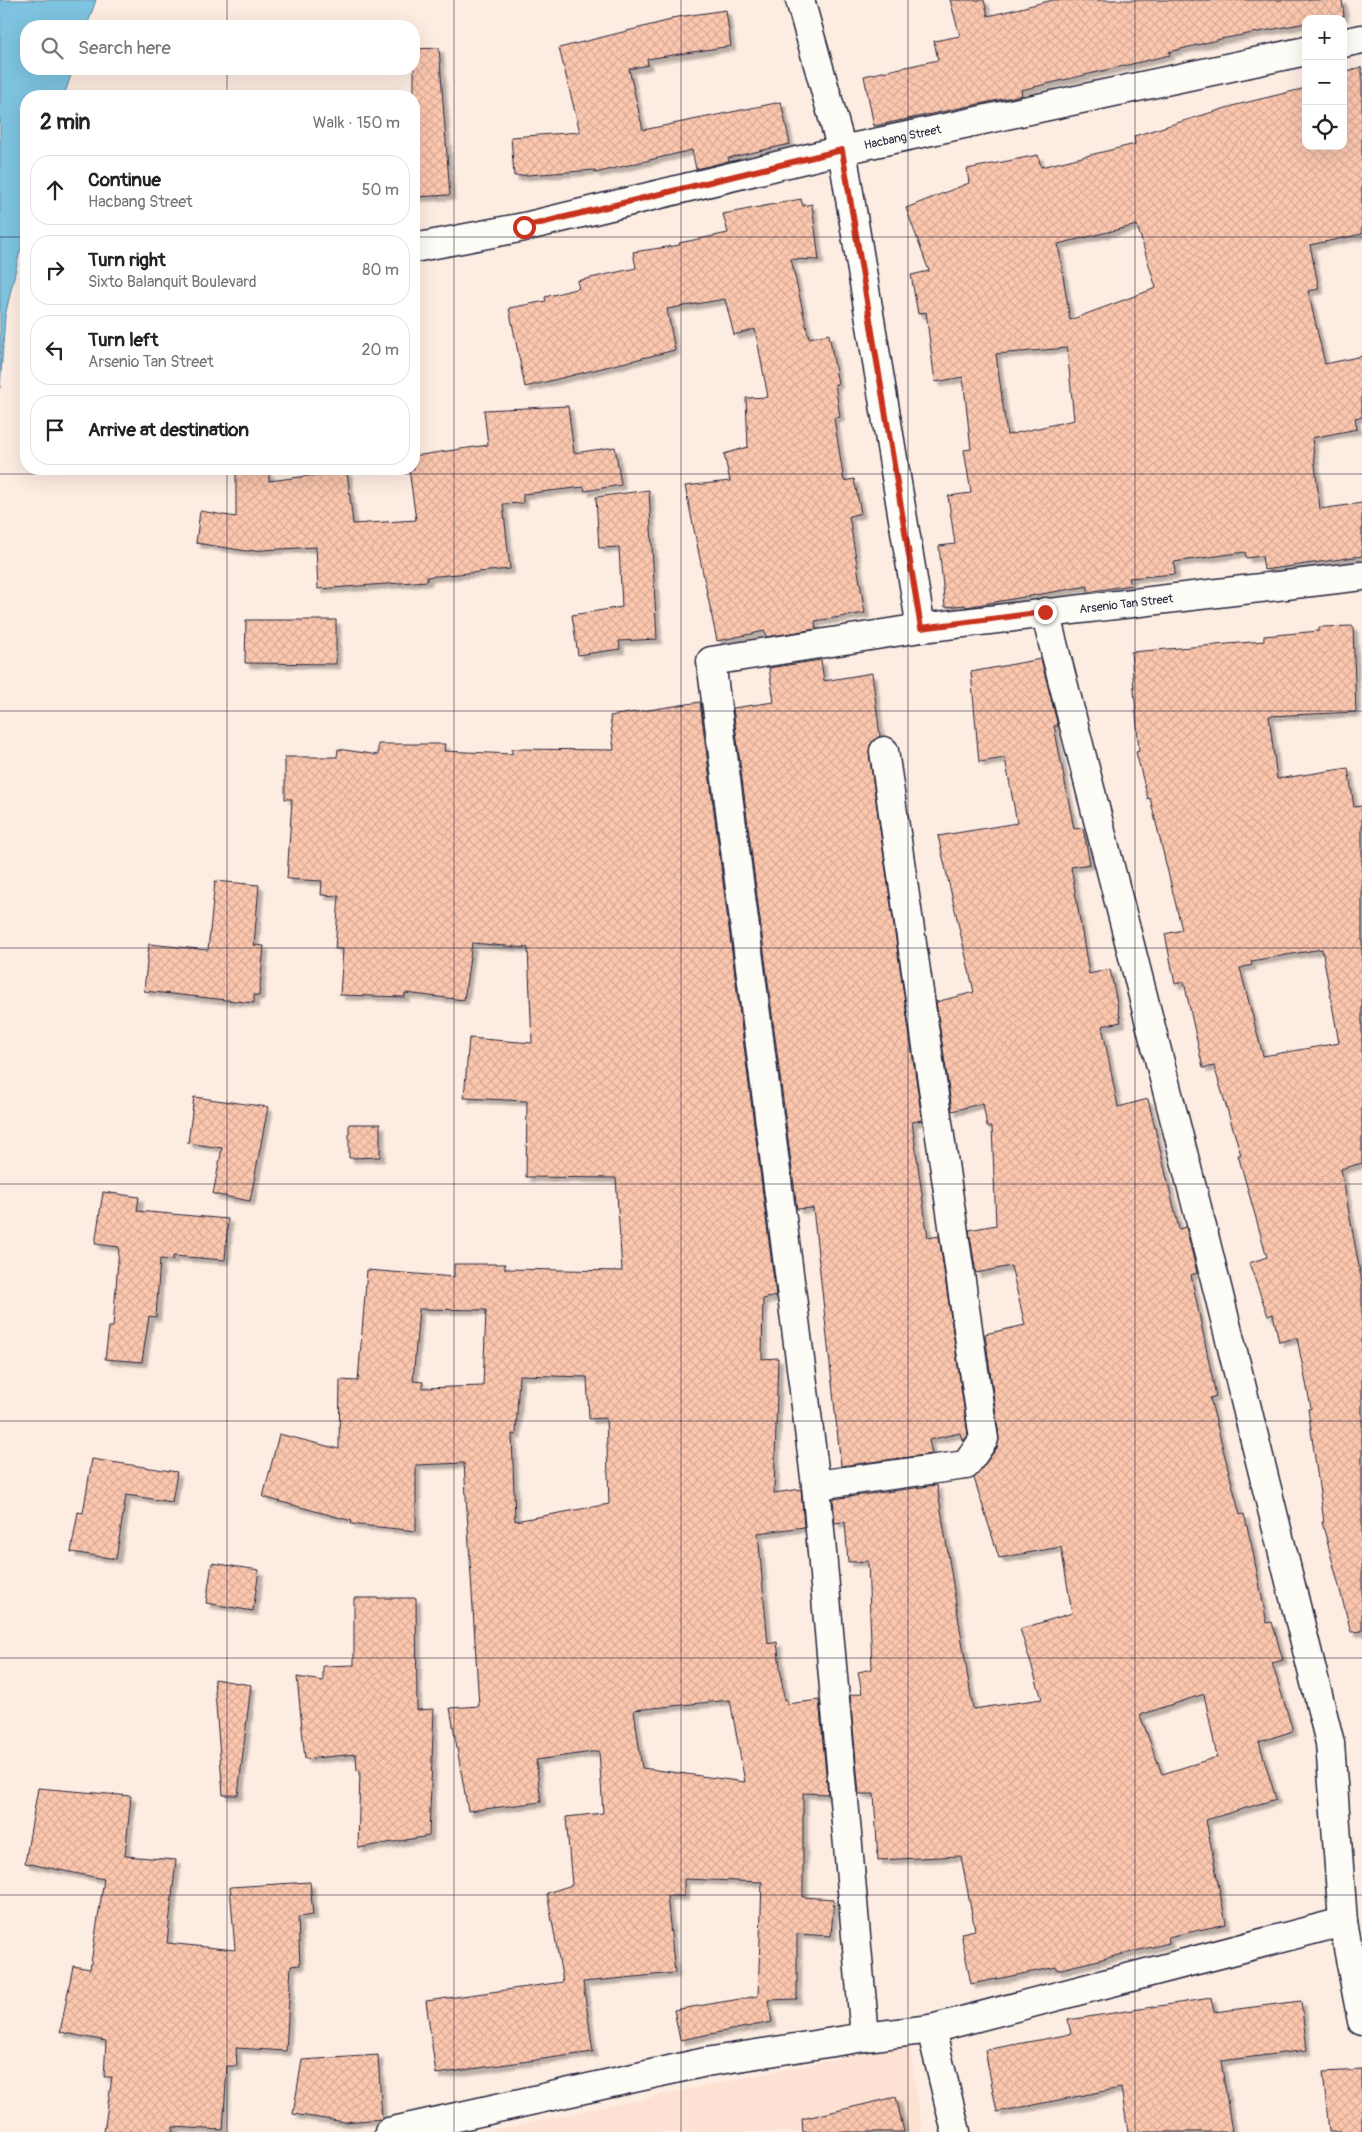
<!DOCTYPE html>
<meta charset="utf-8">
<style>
:root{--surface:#fff;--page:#f6f6f6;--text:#222;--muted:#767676;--line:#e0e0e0}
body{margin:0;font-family:Pangolin,sans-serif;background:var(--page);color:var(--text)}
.controls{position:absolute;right:15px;top:15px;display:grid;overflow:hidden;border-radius:10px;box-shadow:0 5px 20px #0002}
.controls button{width:45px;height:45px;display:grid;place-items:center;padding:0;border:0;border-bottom:1px solid var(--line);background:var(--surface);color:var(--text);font:25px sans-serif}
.stop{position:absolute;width:15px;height:15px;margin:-11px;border:4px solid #c8321e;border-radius:50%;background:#fff}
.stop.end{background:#c8321e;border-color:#fff;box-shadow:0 1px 5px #0008}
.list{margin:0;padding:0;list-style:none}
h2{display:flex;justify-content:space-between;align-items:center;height:65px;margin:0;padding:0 20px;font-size:21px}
h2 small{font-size:16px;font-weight:400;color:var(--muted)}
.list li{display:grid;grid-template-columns:32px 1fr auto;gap:15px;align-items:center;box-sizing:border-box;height:70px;margin:0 10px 10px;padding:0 10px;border:1px solid var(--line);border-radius:20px}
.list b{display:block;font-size:19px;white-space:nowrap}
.list p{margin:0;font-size:16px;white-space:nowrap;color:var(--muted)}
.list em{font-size:16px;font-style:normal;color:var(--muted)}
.icon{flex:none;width:28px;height:28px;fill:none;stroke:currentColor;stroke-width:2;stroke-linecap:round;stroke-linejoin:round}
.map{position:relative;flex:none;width:1362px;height:2132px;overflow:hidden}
.search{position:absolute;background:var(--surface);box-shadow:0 5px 20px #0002;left:20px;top:20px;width:400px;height:55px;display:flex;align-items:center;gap:12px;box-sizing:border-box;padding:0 18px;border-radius:20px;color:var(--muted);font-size:19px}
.panel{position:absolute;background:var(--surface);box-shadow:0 5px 20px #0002;left:20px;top:90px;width:400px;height:385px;border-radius:20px}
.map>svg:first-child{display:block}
.built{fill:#fde1d2}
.water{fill:#7ec3df;stroke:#59839d}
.building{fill:url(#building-cross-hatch);stroke:#22223b;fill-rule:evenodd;filter:url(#shadow)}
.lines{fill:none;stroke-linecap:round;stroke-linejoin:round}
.street-casing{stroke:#22223b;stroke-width:31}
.street{stroke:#fdfcf7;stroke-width:28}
.route{stroke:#c8321e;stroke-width:6}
.grid{fill:none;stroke:#22223b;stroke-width:1;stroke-opacity:0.55}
.labels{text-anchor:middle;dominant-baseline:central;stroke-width:4;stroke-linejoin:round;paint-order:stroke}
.street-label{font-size:12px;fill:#22223b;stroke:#fdfcf7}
</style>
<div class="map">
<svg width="1362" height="2132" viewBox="0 0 1362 2132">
<defs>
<pattern id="building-cross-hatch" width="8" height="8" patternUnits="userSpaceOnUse" patternTransform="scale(1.25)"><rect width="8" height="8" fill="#fcc7ae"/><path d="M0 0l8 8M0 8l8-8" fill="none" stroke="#d8ab97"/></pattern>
<filter id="shadow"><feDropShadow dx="4.5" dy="4.5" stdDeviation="1" flood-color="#0004"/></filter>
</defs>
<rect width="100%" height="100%" fill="#fdece1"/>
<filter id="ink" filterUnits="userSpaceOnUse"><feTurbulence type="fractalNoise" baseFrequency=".02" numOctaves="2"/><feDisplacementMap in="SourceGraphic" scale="10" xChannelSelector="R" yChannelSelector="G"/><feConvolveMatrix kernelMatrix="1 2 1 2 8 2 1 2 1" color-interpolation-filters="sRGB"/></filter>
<g filter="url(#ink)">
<path class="built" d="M 909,2044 L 922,2132 L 484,2132 Z"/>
<path class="water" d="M 0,0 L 96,0 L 87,26 L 26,26 L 26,69 L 73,69 L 64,96 L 26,96 L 26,225 L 5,316 L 0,388 Z"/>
<g class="building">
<path d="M 950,0 L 984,0 L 988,16 L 1053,0 L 1342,0 L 1344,16 L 1328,19 L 1306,19 L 1306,23 L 1221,39 L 1169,52 L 1170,55 L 1021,90 L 1022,95 L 874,126 L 864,76 L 938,60 L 934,41 L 960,36 Z"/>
<path d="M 726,10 L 731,46 L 647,59 L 648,65 L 629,69 L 643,130 L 781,102 L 790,144 L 728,158 L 729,161 L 696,169 L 692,150 L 595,173 L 595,170 L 514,176 L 511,137 L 580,132 L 559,48 L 671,20 L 671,18 Z"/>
<path d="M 439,48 L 450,195 L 414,197 L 414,49 Z"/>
<path d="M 1362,67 L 1362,234 L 1310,245 L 1319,289 L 1308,291 L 1325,364 L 1362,356 L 1362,417 L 1355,418 L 1357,429 L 1312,438 L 1320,509 L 1362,503 L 1362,556 L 1264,570 L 1262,556 L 1246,558 L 1245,552 L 1174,562 L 1175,574 L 1129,578 L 1131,585 L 1088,592 L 1088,586 L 966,607 L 965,605 L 945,607 L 939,546 L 955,544 L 948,496 L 971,493 L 964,450 L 971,449 L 963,377 L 935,382 L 926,312 L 918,314 L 911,275 L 929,271 L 906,208 L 969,183 L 967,169 L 1038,155 L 1041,167 L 1135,144 L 1134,136 L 1236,105 L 1306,88 L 1306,146 L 1343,146 L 1343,72 ZM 1137,225 L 1156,288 L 1070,320 L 1058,244 ZM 1067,348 L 1074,420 L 1007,435 L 996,354 Z"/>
<path d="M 801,199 L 803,206 L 812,204 L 819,260 L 791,259 L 809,338 L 829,334 L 838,384 L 835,384 L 840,417 L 834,418 L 844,481 L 854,479 L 861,513 L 849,516 L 865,613 L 815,621 L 816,629 L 766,637 L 765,631 L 717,641 L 685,486 L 730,481 L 724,454 L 748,447 L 746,398 L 768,397 L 755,329 L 734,335 L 725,299 L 667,309 L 675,350 L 525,387 L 509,308 L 546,301 L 545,297 L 579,288 L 577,281 L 636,268 L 633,252 L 680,245 L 679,243 L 728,233 L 723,214 Z"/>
<path d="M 568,406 L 574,453 L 615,447 L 621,485 L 585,491 L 584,487 L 523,494 L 523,503 L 503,504 L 510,569 L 427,577 L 427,581 L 318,589 L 316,547 L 246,551 L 196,543 L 200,511 L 236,517 L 236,472 L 269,472 L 269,481 L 347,471 L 353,524 L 416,520 L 409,469 L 414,469 L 414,456 L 488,445 L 484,410 Z"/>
<path d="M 649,490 L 657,639 L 619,641 L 620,649 L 578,655 L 572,615 L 622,607 L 619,547 L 599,548 L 596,497 Z"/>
<path d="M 246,620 L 336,620 L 336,664 L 245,663 Z"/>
<path d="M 1353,626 L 1356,712 L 1269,716 L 1277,779 L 1348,768 L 1354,807 L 1362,806 L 1362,1163 L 1341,1169 L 1362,1283 L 1362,1631 L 1351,1632 L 1322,1522 L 1324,1522 L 1308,1409 L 1311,1408 L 1297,1338 L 1279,1342 L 1273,1314 L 1268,1316 L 1249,1263 L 1267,1257 L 1238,1155 L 1241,1155 L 1214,1066 L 1203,1068 L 1184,982 L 1175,984 L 1165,934 L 1182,930 L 1150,798 L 1148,799 L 1136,752 L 1139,751 L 1131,652 L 1264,641 L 1264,636 L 1319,631 L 1319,627 ZM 1322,949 L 1339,1043 L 1263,1056 L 1240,968 L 1252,965 L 1251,961 Z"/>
<path d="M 1041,659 L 1058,726 L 1054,726 L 1074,829 L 1083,828 L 1090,864 L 1071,867 L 1089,974 L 1110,969 L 1121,1022 L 1102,1026 L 1118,1107 L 1148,1099 L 1179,1229 L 1186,1227 L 1197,1273 L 1191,1275 L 1216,1396 L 1210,1398 L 1240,1515 L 1244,1514 L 1252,1547 L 1267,1623 L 1272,1622 L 1283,1660 L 1272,1663 L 1293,1731 L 1259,1742 L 1276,1799 L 1206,1820 L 1226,1924 L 1168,1937 L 1169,1943 L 1057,1970 L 1057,1967 L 971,1984 L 961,1933 L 975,1930 L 961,1856 L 878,1860 L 874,1794 L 859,1794 L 850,1695 L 862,1693 L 858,1672 L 872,1669 L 868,1561 L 848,1562 L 845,1522 L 835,1523 L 833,1499 L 937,1485 L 973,1709 L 1042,1699 L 1020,1629 L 1072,1613 L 1061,1547 L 999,1558 L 974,1478 L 997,1448 L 999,1437 L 985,1334 L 1025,1325 L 1011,1266 L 976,1273 L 969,1230 L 996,1225 L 992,1127 L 987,1127 L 983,1103 L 952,1111 L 936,1002 L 974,992 L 938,836 L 1017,823 L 1005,758 L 979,762 L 971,672 ZM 1204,1694 L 1217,1757 L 1162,1774 L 1140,1715 Z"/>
<path d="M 821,660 L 824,681 L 872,673 L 880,736 L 870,745 L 869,753 L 922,1120 L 912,1122 L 928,1238 L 939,1236 L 968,1435 L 963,1442 L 960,1433 L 929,1440 L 932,1454 L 841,1466 L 813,1208 L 797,1209 L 733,708 L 774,702 L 769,668 Z"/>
<path d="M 700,702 L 776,1296 L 763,1299 L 762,1359 L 778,1358 L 774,1493 L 801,1489 L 804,1527 L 758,1533 L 768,1644 L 777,1642 L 784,1700 L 787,1700 L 787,1704 L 819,1700 L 828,1794 L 803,1793 L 803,1897 L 834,1899 L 831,1936 L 797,1934 L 797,1999 L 768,2000 L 772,2022 L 680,2040 L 674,2010 L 758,1996 L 762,1882 L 684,1879 L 684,1896 L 667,1896 L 675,1973 L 583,1982 L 593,2052 L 436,2074 L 426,2001 L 563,1982 L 547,1893 L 572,1885 L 566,1817 L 603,1813 L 599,1751 L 536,1760 L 541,1802 L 468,1811 L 450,1708 L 479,1706 L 464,1463 L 416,1465 L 416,1531 L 351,1524 L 352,1521 L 263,1497 L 279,1434 L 339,1449 L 340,1380 L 358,1381 L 367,1270 L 454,1277 L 454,1264 L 505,1264 L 505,1269 L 622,1271 L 616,1178 L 526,1177 L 527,1101 L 464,1098 L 469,1038 L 532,1043 L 528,948 L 472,943 L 464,1000 L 405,993 L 405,997 L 340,995 L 343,949 L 335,949 L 339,896 L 321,895 L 322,881 L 287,879 L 292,799 L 285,799 L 285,757 L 337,757 L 338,749 L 378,755 L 378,744 L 445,744 L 444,751 L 512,754 L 512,749 L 614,750 L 610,716 ZM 419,1309 L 486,1310 L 483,1386 L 423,1388 L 423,1382 L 413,1381 ZM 519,1375 L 587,1377 L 589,1419 L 606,1418 L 609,1504 L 515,1521 L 512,1434 L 516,1435 ZM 730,1700 L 745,1782 L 642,1768 L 634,1710 Z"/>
<path d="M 215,881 L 259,885 L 254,945 L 264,946 L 259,996 L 254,995 L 254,1003 L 144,991 L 149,944 L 208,950 Z"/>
<path d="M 194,1097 L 268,1107 L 250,1201 L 213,1194 L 222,1148 L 188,1143 Z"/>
<path d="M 349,1124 L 380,1124 L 380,1157 L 349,1158 Z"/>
<path d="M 103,1192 L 139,1197 L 137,1211 L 228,1219 L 225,1260 L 173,1256 L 173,1260 L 160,1259 L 156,1317 L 149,1316 L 142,1362 L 105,1359 L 109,1327 L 113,1327 L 119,1247 L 95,1244 Z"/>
<path d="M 92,1459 L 177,1472 L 172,1502 L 126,1495 L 116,1559 L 71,1552 L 78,1512 L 83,1513 Z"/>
<path d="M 212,1563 L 259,1570 L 253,1611 L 206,1603 Z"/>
<path d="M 354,1598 L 416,1598 L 417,1710 L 434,1709 L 429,1836 L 358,1848 L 360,1770 L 357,1771 L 356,1754 L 305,1759 L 297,1677 L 323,1681 L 323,1666 L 354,1665 Z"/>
<path d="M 214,1679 L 251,1685 L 238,1795 L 223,1795 Z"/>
<path d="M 38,1788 L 131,1796 L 125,1856 L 176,1860 L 167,1943 L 235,1950 L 230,1887 L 310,1882 L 313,1915 L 298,1917 L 300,1965 L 291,1966 L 286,2051 L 236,2048 L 237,2066 L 227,2066 L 223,2130 L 173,2127 L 173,2132 L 104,2132 L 112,2077 L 104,2077 L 106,2041 L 60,2032 L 73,1966 L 90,1969 L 104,1879 L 25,1863 Z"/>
<path d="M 1211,1998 L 1214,2012 L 1301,2001 L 1307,2050 L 1221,2061 L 1232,2132 L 1128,2132 L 1121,2088 L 997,2112 L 985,2050 L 1071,2034 L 1068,2020 Z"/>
<path d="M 378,2055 L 382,2119 L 345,2122 L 293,2114 L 302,2060 Z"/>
<path d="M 1362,2070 L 1362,2132 L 1329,2132 L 1323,2072 Z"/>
<path d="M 896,2097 L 904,2132 L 803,2132 L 802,2119 Z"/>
</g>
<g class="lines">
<g class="street-casing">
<g id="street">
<path d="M 800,0 L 842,150 L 921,628"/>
<path d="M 1343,43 L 1362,39"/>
<path id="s1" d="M 414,248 L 524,227 L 842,150 L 1306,51"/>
<path d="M 1045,612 L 1204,1235 L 1330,1743 L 1343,1922 L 1362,2021"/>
<path d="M 816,1485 L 966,1465 L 984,1439 L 884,751"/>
<path d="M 931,2029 L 1343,1922"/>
<path id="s2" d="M 865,2037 L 816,1485 L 711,661 L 921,628 L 1362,576"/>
<path d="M 389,2132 L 706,2062 L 865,2037 L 931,2029 L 956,2132"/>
</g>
</g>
<use href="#street" class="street"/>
</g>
</g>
<g class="lines" filter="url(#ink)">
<path class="route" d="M 524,227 L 842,150 L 921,628 L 1045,612"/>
</g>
<path class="grid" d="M 227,0 L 227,26M 454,0 L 454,2132M 681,0 L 681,2132M 908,0 L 908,2132M 1135,0 L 1135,2132M 227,69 L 227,96M 0,237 L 26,237M 414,237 L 1362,237M 227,469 L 227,2132M 0,474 L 1362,474M 0,711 L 1362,711M 0,948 L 1362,948M 0,1184 L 1362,1184M 0,1421 L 1362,1421M 0,1658 L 1362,1658M 0,1895 L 1362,1895"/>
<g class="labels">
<g class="street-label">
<text stroke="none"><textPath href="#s1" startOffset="501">Hacbang Street</textPath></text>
<text stroke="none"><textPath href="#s2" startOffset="1804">Arsenio Tan Street</textPath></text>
</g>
</g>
</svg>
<div class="controls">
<button>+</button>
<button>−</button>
<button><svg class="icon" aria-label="locate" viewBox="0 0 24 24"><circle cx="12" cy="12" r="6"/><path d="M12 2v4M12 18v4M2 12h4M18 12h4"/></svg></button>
</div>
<div class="stop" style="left:524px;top:227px"></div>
<div class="stop end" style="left:1045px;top:612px"></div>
<div class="search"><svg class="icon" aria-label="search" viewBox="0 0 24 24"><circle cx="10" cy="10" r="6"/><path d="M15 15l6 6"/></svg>Search here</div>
<section class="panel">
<h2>2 min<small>Walk · 150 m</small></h2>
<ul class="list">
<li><svg class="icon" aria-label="ahead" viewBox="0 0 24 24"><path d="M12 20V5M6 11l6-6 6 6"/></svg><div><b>Continue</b><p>Hacbang Street</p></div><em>50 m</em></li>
<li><svg class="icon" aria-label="right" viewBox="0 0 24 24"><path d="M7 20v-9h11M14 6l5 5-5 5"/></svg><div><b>Turn right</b><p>Sixto Balanquit Boulevard</p></div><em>80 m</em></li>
<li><svg class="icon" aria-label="left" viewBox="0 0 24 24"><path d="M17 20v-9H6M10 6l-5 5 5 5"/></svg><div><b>Turn left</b><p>Arsenio Tan Street</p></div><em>20 m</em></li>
<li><svg class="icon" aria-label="arrive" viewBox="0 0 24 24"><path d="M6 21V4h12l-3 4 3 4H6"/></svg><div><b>Arrive at destination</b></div></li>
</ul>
</section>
</div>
